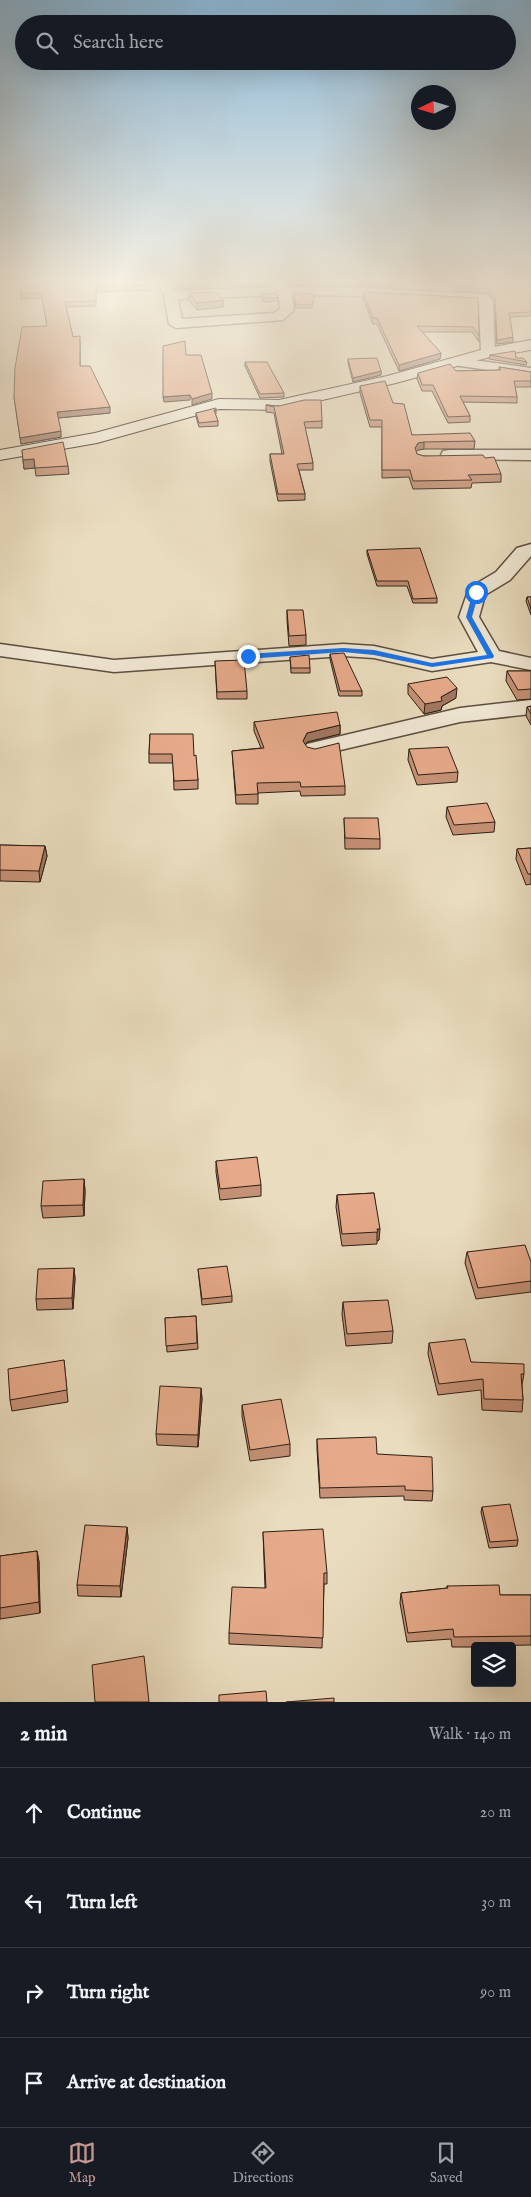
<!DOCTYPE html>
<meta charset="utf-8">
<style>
:root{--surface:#171b24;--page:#242831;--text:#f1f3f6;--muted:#9ea1a6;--line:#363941;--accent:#c59692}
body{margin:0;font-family:"IM FELL English",serif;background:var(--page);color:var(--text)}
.controls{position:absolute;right:15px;bottom:15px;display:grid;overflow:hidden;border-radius:5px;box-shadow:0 5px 20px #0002}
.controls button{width:45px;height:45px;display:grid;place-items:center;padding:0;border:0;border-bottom:1px solid var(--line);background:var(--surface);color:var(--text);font:25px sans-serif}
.compass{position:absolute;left:411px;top:85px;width:45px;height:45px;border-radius:50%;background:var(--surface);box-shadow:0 5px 20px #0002;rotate:266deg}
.stop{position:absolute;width:15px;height:15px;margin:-11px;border:4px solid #1a73e8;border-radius:50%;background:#fff}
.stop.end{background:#1a73e8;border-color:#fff;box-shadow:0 1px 5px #0008}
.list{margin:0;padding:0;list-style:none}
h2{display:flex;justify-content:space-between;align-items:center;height:65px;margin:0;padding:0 20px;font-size:21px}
h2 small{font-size:16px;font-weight:400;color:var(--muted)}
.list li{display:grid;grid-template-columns:32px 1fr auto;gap:15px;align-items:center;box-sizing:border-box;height:90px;padding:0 20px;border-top:1px solid var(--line)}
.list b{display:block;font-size:19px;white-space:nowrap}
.list em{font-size:16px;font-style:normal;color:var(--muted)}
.icon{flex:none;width:28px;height:28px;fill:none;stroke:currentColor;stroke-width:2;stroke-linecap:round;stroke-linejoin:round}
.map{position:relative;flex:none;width:531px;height:1702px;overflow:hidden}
.search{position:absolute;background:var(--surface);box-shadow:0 5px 20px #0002;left:15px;right:15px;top:15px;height:55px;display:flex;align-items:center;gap:12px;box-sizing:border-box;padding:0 18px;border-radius:28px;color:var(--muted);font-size:19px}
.sheet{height:425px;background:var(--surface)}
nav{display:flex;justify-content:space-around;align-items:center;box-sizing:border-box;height:70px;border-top:1px solid var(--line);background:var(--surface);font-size:14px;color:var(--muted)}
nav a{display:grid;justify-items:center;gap:2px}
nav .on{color:var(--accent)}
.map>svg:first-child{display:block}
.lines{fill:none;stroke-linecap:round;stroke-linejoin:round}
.street-casing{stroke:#5d4e40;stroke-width:3}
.secondary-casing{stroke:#2e1e15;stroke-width:2}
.street{fill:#f1e9d5;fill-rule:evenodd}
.secondary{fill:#f1e9d5;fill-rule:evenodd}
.wall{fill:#c69277;stroke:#2e1e15}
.shaded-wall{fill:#a17761;stroke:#2e1e15}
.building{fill:#e6aa8a;stroke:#2e1e15}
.route{fill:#1a73e8}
</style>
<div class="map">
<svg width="531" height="1702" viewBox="0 0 531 1702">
<rect width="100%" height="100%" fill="#eaddbf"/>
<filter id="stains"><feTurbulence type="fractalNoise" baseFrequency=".004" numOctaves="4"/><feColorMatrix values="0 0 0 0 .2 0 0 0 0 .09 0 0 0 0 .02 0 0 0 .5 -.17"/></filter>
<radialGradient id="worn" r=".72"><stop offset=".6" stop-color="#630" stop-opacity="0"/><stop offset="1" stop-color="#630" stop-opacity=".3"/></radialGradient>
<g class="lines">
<g class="street-casing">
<g id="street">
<path d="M 158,284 L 171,284 L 175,291 L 275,287 L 273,284 L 286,284 L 288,287 L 365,288 L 483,294 L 488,295 L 493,301 L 495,353 L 488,357 L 481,353 L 479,302 L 365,296 L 292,295 L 294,310 L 283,320 L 176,328 L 169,324 L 164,295 ZM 279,295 L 280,309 L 274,313 L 182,319 L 178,299 Z"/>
<path d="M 458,358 L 531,368 L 531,376 L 453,365 L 451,362 L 453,359 Z"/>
<path d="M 449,450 L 531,450 L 531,460 L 443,459 L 441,455 L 443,451 Z"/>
<path d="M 531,544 L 531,556 L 510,580 L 485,595 L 479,617 L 499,651 L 531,658 L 531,670 L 491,662 L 432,671 L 374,658 L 343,656 L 114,672 L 0,656 L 0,644 L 114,660 L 343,644 L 374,646 L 432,659 L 478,652 L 459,617 L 469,588 L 496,572 L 517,548 Z"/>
<path d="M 531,700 L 531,714 L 460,722 L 315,756 L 307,754 L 304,749 L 307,744 L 460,708 Z"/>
</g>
</g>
<g class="secondary-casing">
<path id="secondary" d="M 531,340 L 531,350 L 490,357 L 396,383 L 279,410 L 219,409 L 97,443 L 0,460 L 0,450 L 95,433 L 219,399 L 279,400 L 387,376 L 488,348 Z"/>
</g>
<use href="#street" class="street"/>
<use href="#secondary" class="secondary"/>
</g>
<g class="wall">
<path d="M 21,284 L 151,285 L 152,290 L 96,292 L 96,306 L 66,307 L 73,337 L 80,342 L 80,366 L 110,413 L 58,418 L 61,437 L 21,444 L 14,397 L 47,326 L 42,298 L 21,299 Z"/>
<path d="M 176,284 L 205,284 L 205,288 L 180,289 Z"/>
<path d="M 239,284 L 272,284 L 272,285 L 239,287 Z"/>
<path d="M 288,284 L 392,284 L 392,287 L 289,285 Z"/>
<path d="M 450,284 L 531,284 L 531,316 L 510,317 L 513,342 L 497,344 L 494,300 L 488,293 L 455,291 Z"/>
<path d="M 363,292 L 478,298 L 479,342 L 472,332 L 422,332 L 441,353 L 440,359 L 399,371 L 377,324 L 373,324 L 363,298 Z"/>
<path d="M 189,293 L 223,300 L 223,307 L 197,310 L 189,300 Z"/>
<path d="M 294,293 L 314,297 L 312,308 L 296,308 Z"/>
<path d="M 262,294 L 278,298 L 278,301 L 263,302 Z"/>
<path d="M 490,355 L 516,358 L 527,362 L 526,365 L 489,359 Z"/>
<path d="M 348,359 L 381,371 L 381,375 L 353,382 L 348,363 Z"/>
<path d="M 245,362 L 284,393 L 284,397 L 260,398 L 245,366 Z"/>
<path d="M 499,367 L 531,372 L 531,387 L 515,387 L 517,397 L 517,403 L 463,402 L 470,416 L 470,422 L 448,423 L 432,391 L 422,391 L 417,379 L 418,373 L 456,371 L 499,370 Z"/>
<path d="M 360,386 L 393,403 L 412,435 L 475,441 L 474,449 L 424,449 L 418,450 L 416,452 L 417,454 L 424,456 L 485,458 L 501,474 L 501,482 L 472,483 L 471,488 L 413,489 L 409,477 L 382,478 L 382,427 L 370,427 L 360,393 Z"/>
<path d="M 266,405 L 279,406 L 322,421 L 322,428 L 305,428 L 313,463 L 313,470 L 299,470 L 305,494 L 305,500 L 278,501 L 270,461 L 270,454 L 282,454 L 274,413 L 266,412 Z"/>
<path d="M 216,410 L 216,414 L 215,414 L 218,421 L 218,426 L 199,427 L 196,417 L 196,413 Z"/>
<path d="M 22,450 L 68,466 L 69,474 L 36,476 L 35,468 L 24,469 Z"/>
<path d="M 367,550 L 437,598 L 437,603 L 413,603 L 407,586 L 377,586 L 367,554 Z"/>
<path d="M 527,597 L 531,597 L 531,615 L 526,601 Z"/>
<path d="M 287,610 L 306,635 L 306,645 L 289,646 L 287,620 Z"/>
<path d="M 330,654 L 362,691 L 362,696 L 339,696 L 330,659 Z"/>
<path d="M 290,657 L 310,668 L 310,673 L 291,673 Z"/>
<path d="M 215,661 L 247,691 L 247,699 L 217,699 Z"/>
<path d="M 507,671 L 531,671 L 531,699 L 517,700 L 506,681 Z"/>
<path d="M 408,684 L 456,698 L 442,706 L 441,710 L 424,714 L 408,694 Z"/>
<path d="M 531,706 L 531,725 L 526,716 L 527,707 Z"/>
<path d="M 254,722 L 340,725 L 340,734 L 307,742 L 305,745 L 345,786 L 345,795 L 301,796 L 300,791 L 258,793 L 258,804 L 236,804 L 232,751 L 261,748 L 254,731 Z"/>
<path d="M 150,734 L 194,756 L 198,780 L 198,789 L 174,790 L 173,763 L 149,763 L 149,754 Z"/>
<path d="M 409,749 L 458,772 L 457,782 L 417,785 L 408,760 Z"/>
<path d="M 447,807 L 495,822 L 494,832 L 453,835 L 446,817 Z"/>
<path d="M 344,818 L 380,839 L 380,849 L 345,849 Z"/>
<path d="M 0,845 L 45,846 L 47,856 L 40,882 L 0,881 Z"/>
<path d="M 531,848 L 531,884 L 526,885 L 516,859 L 517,849 Z"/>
<path d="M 216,1161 L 261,1185 L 261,1196 L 220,1200 L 216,1172 Z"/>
<path d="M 84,1179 L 85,1191 L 84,1216 L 43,1218 L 41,1206 Z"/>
<path d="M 374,1193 L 379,1240 L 377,1241 L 377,1244 L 342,1246 L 336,1207 L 337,1195 Z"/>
<path d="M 467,1252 L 531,1262 L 531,1292 L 476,1299 L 465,1263 Z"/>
<path d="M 74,1268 L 75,1279 L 73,1309 L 37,1310 L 36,1299 Z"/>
<path d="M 198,1269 L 232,1296 L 232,1302 L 202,1305 Z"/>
<path d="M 343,1302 L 393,1331 L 392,1343 L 346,1346 L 342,1314 Z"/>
<path d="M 196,1316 L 198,1349 L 167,1352 L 165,1318 Z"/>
<path d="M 429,1343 L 471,1362 L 524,1374 L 522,1385 L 523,1400 L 522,1412 L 482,1410 L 481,1390 L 438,1395 L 428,1354 Z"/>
<path d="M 64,1360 L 68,1402 L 12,1411 L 10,1400 Z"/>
<path d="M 201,1388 L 202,1399 L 198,1447 L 157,1445 L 156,1434 Z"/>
<path d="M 242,1405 L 290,1444 L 290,1456 L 250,1461 L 242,1416 Z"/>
<path d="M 317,1439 L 377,1454 L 433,1491 L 432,1501 L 404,1500 L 404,1496 L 320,1498 L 317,1449 Z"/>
<path d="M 482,1507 L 518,1540 L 517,1546 L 489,1548 L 481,1512 Z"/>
<path d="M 127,1527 L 128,1538 L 121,1597 L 78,1596 L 77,1585 Z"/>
<path d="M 263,1532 L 327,1573 L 327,1584 L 324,1584 L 322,1648 L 229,1644 L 229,1633 L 265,1588 Z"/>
<path d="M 37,1551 L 39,1562 L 40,1613 L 0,1619 L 0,1556 Z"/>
<path d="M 447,1586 L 500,1595 L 531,1595 L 531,1645 L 475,1646 L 475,1647 L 452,1647 L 451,1639 L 407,1642 L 400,1603 L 401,1593 L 447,1588 Z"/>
</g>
<g class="shaded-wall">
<path d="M 223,300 L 223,307 L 197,310 L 197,303 Z"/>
<path d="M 513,337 L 513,342 L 497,344 L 497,340 Z"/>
<path d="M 441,353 L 440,359 L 399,371 L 399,365 Z"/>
<path d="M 381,371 L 381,375 L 353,382 L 353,378 Z"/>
<path d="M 212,393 L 212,399 L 192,405 L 192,399 Z"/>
<path d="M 190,395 L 190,400 L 164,402 L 163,397 Z"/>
<path d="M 110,407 L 110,413 L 58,418 L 57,412 Z"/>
<path d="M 61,431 L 61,437 L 21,444 L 20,438 Z"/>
<path d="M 424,442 L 424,449 L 418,450 L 414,455 L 415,448 L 418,443 Z"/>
<path d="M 34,459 L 35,468 L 24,469 L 23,460 Z"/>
<path d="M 457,688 L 456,698 L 442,706 L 441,710 L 424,714 L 425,704 L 441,697 Z"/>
<path d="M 340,725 L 340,734 L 307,742 L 302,750 L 303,741 L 307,733 Z"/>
<path d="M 45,846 L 47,856 L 40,882 L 39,871 Z"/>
<path d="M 84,1179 L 85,1191 L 84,1216 L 83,1205 Z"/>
<path d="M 377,1229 L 380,1229 L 379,1240 L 377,1241 Z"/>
<path d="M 74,1268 L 75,1279 L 73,1309 L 72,1298 Z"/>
<path d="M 201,1388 L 202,1399 L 198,1447 L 198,1435 Z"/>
<path d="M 127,1527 L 128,1538 L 121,1597 L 120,1586 Z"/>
<path d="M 37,1551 L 39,1562 L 40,1613 L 39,1602 Z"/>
</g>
<g class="building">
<path d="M 21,284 L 151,285 L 96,287 L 96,301 L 65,302 L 73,337 L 80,336 L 80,366 L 90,366 L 110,407 L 57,412 L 61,431 L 20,438 L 14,397 L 15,368 L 22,327 L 47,326 L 41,293 L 20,294 Z"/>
<path d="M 179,284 L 205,284 L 180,285 Z"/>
<path d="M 453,284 L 531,284 L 531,312 L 509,313 L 513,337 L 497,340 L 495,296 L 489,289 L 455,287 Z"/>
<path d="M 216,292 L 223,300 L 197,303 L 189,293 Z"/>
<path d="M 363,292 L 478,298 L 479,336 L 473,327 L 417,326 L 441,353 L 399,365 L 377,318 L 373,318 Z"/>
<path d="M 277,293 L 278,298 L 263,298 L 262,294 Z"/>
<path d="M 294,293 L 314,294 L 312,305 L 296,304 Z"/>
<path d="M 185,341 L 186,355 L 201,355 L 212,393 L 192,399 L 190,395 L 163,397 L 163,346 Z"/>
<path d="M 515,351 L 516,358 L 523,358 L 527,362 L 490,355 Z"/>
<path d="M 377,358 L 381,371 L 353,378 L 348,359 Z"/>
<path d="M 245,362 L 267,362 L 284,393 L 260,394 Z"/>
<path d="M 450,364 L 456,371 L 501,370 L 499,367 L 531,372 L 531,381 L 514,381 L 517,397 L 460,396 L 470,416 L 448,417 L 433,385 L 422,385 L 418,373 Z"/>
<path d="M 385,381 L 393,403 L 404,404 L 412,435 L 470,433 L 475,441 L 424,442 L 418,443 L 415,448 L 417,454 L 424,456 L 483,455 L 485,458 L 494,457 L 501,474 L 468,475 L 472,480 L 413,481 L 410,470 L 382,470 L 382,420 L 370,420 L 360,386 Z"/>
<path d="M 304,400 L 321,400 L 322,421 L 304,422 L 313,463 L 297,464 L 305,494 L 278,494 L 270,454 L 284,454 L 274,407 L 266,405 L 279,406 Z"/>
<path d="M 216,408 L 216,410 L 214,410 L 218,421 L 199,423 L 196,413 Z"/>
<path d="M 63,442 L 68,466 L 35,468 L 34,459 L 23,460 L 22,450 Z"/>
<path d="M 420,548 L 437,598 L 413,599 L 408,581 L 377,581 L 367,550 Z"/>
<path d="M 527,597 L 531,597 L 531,609 Z"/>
<path d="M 287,610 L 303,610 L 306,635 L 289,636 Z"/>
<path d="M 344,653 L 362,691 L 340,691 L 330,654 Z"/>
<path d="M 309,655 L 310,668 L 291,668 L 290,657 Z"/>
<path d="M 244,660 L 247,691 L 217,692 L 215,661 Z"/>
<path d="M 507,671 L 531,671 L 531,689 L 518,690 Z"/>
<path d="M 447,677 L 457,688 L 441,697 L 442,701 L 425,704 L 408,684 Z"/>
<path d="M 531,706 L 531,714 L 527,707 Z"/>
<path d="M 337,712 L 340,725 L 307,733 L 303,741 L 307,747 L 315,749 L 339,743 L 345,786 L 301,787 L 300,782 L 257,783 L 258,794 L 236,795 L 232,751 L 264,748 L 254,722 Z"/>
<path d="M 150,734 L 193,734 L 194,756 L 196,755 L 198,780 L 174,781 L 172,754 L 149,754 Z"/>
<path d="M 448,747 L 458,772 L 418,775 L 409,749 Z"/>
<path d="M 487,803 L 495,822 L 454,825 L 447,807 Z"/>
<path d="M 344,818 L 378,818 L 380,839 L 345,838 Z"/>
<path d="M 0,845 L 45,846 L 39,871 L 0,870 Z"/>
<path d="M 531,848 L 531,874 L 528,874 L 517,849 Z"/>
<path d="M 257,1157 L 261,1185 L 220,1189 L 216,1161 Z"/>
<path d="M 84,1179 L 83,1205 L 41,1206 L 43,1181 Z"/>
<path d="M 374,1193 L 380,1229 L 377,1229 L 378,1232 L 342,1234 L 337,1195 Z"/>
<path d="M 525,1245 L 531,1262 L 531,1281 L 478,1288 L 467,1252 Z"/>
<path d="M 227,1266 L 232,1296 L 202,1299 L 198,1269 Z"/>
<path d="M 74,1268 L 72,1298 L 36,1299 L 38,1269 Z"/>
<path d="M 388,1300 L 393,1331 L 347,1334 L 343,1302 Z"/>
<path d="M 196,1316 L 197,1343 L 166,1346 L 165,1318 Z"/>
<path d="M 465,1339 L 471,1362 L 524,1364 L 524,1374 L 521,1374 L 523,1400 L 484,1399 L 483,1379 L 439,1384 L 429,1343 Z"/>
<path d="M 64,1360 L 67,1390 L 10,1400 L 8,1369 Z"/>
<path d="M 160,1386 L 201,1388 L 198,1435 L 156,1434 Z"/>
<path d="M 281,1399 L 290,1444 L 250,1450 L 242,1405 Z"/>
<path d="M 376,1437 L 377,1454 L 432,1457 L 433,1491 L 405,1490 L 405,1486 L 320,1488 L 317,1439 Z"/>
<path d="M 510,1504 L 518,1540 L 490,1542 L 482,1507 Z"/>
<path d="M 85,1525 L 127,1527 L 120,1586 L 77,1585 Z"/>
<path d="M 323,1529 L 327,1573 L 324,1573 L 323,1638 L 229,1633 L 232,1587 L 266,1588 L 263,1532 Z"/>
<path d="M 37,1551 L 39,1602 L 0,1608 L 0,1556 Z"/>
<path d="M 499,1585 L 500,1595 L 531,1595 L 531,1636 L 454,1637 L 453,1629 L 408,1633 L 401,1593 L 448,1588 L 447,1586 Z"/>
<path d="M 144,1656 L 149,1702 L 95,1702 L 92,1665 Z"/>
<path d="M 266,1691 L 267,1702 L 219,1702 L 219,1695 Z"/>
<path d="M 334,1698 L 334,1702 L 286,1702 Z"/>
</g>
<linearGradient id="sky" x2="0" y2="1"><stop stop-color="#89b6d6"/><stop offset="0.54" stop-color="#f6f0e2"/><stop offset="1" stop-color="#f6f0e2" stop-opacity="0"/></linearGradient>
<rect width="531" height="523" fill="url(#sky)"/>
<path class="route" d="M 476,591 L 479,592 L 472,617 L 494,656 L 493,658 L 432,667 L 374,655 L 343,652 L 248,659 L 244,656 L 248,654 L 343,648 L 374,650 L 432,663 L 487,655 L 466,617 L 473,592 Z"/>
<rect width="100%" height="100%" filter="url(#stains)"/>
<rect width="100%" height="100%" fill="url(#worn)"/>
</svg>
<div class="controls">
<button><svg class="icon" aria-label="layers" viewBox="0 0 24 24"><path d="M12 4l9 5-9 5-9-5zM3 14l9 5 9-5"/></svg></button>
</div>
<svg class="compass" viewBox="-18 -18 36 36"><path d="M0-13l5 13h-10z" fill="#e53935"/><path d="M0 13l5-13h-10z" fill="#9ea1a6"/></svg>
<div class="stop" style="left:476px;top:592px"></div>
<div class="stop end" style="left:248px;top:656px"></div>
<div class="search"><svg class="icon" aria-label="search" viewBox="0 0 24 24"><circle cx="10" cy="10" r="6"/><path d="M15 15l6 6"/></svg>Search here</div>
</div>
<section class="sheet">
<h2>2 min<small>Walk · 140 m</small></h2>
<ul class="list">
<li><svg class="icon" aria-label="ahead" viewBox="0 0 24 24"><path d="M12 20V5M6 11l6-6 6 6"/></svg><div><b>Continue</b></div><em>20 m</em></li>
<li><svg class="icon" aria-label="left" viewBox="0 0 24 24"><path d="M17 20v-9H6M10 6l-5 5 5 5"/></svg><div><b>Turn left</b></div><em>30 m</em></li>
<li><svg class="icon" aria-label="right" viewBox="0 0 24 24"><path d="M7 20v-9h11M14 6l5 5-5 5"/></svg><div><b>Turn right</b></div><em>90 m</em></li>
<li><svg class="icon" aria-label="arrive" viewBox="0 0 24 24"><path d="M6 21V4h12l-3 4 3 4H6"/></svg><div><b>Arrive at destination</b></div></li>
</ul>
</section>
<nav>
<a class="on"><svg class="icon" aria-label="map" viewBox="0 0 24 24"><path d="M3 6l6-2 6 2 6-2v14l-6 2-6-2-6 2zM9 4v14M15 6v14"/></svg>Map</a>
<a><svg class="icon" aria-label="directions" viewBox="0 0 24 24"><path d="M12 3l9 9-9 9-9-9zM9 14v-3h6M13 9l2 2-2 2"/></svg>Directions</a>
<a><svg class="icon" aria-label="saved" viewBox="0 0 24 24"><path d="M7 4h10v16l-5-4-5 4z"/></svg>Saved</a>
</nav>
